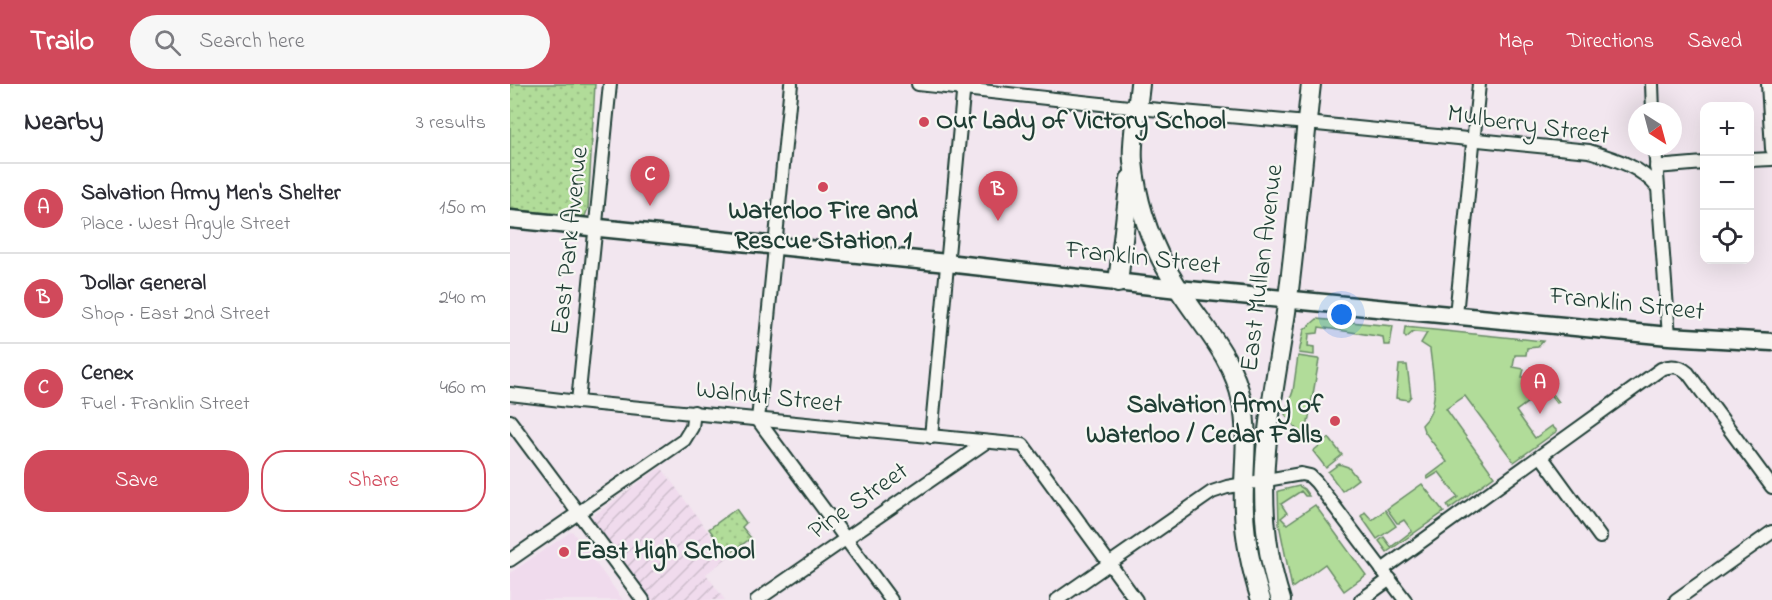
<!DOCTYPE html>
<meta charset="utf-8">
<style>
:root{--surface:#fff;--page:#f7f7f7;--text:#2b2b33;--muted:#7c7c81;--line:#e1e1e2;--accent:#d1495b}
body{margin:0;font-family:"Indie Flower",sans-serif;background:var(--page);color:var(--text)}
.controls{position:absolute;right:18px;top:18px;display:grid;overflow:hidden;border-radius:12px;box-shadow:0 6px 24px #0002}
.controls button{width:54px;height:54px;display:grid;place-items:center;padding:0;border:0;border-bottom:2px solid var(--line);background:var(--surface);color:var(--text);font:30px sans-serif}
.compass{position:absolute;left:1118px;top:18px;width:54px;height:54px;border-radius:50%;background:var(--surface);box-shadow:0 6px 24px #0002;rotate:144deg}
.you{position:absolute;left:832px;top:231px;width:21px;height:21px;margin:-15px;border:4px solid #fff;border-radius:50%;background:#1a73e8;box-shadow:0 0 0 9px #1a73e833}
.badge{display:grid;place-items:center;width:39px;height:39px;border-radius:50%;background:var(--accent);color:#fff;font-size:20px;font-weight:700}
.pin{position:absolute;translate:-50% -50px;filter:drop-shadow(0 2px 3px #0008)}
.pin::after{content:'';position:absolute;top:32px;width:21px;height:18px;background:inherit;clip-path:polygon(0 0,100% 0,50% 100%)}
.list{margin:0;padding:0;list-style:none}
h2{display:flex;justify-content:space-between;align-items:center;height:78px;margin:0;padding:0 24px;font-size:26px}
h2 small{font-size:20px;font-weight:400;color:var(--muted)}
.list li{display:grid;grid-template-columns:39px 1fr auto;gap:18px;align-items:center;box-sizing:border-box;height:90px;padding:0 24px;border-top:2px solid var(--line)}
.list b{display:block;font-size:22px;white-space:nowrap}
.list p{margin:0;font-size:20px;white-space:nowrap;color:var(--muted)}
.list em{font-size:20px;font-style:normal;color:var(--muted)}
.actions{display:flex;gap:12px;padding:18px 24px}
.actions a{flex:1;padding:14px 0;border:2px solid var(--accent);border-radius:24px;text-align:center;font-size:21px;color:var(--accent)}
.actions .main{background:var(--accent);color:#fff}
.icon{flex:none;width:33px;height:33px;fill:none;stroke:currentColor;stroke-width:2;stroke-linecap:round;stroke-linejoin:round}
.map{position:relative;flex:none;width:1262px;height:516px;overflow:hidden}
header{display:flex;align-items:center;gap:36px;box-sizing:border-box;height:84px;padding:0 30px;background:var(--accent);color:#fff}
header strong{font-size:28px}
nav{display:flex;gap:33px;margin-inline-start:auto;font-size:21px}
.search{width:420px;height:54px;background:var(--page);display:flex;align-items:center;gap:15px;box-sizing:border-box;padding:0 21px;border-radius:33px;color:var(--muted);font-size:22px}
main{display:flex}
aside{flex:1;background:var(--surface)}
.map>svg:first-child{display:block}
.built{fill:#f0dbed}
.industrial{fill:url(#industrial-furrows)}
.grass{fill:#b1dc99;stroke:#688c66;stroke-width:1.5}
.park{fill:url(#park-dots);stroke:#688c66;stroke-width:1.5}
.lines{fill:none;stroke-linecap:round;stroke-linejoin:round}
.minor-casing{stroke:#1f3d34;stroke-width:16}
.major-casing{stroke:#1f3d34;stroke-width:21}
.highway-casing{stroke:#1f3d34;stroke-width:22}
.minor{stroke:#f6f6f2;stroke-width:12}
.major{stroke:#f6f6f2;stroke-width:16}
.highway{stroke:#f6f6f2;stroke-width:18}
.poi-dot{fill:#d1495b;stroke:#f6f6f2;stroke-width:2}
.labels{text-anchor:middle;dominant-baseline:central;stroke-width:4.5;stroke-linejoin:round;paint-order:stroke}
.poi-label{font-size:26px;font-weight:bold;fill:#1f3d34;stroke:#f6f6f2;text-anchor:start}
.street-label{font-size:26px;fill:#1f3d34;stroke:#f6f6f2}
</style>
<header>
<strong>Trailo</strong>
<div class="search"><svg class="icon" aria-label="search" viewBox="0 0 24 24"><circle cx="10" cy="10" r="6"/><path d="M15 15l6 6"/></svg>Search here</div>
<nav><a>Map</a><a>Directions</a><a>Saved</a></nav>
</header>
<main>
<aside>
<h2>Nearby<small>3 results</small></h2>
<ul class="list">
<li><span class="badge">A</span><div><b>Salvation Army Men's Shelter</b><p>Place · West Argyle Street</p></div><em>150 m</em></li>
<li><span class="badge">B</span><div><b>Dollar General</b><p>Shop · East 2nd Street</p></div><em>240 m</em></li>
<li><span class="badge">C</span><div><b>Cenex</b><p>Fuel · Franklin Street</p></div><em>460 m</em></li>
</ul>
<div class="actions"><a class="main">Save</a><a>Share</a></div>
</aside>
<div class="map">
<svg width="1262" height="516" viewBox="0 0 1262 516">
<defs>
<pattern id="industrial-furrows" width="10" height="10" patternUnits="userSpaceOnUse" patternTransform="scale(1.5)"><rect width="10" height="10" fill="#f0dbed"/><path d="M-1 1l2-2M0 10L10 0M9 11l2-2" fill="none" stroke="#cdbdcc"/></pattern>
<pattern id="park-dots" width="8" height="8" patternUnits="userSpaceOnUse" patternTransform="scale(1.5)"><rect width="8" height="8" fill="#b1dc99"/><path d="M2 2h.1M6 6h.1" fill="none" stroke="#98be84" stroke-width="1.8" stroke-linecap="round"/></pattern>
</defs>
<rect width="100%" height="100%" fill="#f2e6ef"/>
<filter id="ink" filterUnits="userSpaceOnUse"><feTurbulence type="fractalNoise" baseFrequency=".0167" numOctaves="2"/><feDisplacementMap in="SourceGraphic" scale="12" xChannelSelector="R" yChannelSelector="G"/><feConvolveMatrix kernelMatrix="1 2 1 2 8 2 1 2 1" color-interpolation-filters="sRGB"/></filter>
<g filter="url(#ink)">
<path class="built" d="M 62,447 L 113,516 L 0,516 L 0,489 Z"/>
<path class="industrial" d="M 151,383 L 217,474 L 196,490 L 215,516 L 133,516 L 76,437 Z"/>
<g class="grass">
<path d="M 807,235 L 883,242 L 880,261 L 874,261 L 873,253 L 809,243 L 808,249 L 799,250 L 798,262 L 804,263 L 804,271 L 789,269 L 794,246 Z"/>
<path d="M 895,243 L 1033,257 L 1028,263 L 1017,264 L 1016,271 L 1005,271 L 1003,283 L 1014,285 L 1012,293 L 1039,305 L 1049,318 L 1047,319 L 1038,308 L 1027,315 L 1025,313 L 1006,327 L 1025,354 L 1042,342 L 1047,347 L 1004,378 L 955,312 L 936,325 L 984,392 L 939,425 L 937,421 L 948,413 L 929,388 L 918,395 L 917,393 L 937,378 L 914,347 L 912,341 C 932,322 922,289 920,265 L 911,259 L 917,249 L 903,248 L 896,254 L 894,251 Z"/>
<path d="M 788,272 L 808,275 L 809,276 L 795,356 L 775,330 L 783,307 Z"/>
<path d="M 889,281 L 897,281 L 901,312 L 898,316 L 886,314 Z"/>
<path d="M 819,354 L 832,371 L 816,384 L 803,367 Z"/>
<path d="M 829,380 L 838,383 L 848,395 L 832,407 L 818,388 Z"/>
<path d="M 912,400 L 934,428 L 877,468 L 869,457 L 874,453 L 881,463 L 902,447 L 894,436 L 889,439 L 887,439 L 877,425 Z"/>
<path d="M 789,402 L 794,405 L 799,412 L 795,412 L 791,407 L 771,420 L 777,429 L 771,434 L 777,440 L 805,421 L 856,491 L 834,507 L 815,480 L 782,504 L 769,440 L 768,407 Z"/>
<path d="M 875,426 L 886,442 L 867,455 L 851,432 L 855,428 L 862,436 Z"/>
</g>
<g class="park">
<path d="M 0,0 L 85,0 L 78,124 L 75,132 L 70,133 L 0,125 Z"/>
<path d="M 226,425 L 236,439 L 232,443 L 241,454 L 218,471 L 199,445 Z"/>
</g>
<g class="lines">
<g class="minor-casing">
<g id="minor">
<path d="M 281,0 L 248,336 L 381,516"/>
<path d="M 408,0 L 628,24 L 797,39 L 1079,67 C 1105,75 1130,82 1148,104"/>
<path d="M 1142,0 L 1143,27"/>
<path d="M 1258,0 L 1262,65"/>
<path d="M 1145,63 L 1159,252"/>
<path d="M 1240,76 L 1262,75"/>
<path d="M 1146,83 L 1194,79"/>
<path d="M 946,231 L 969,0"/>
<path d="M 0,310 L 68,318 L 513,361 L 626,516"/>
<path d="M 68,318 L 100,0"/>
<path d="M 0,337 L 133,516"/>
<path d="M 421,353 L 454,0"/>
<path d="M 1031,372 L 1090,453"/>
<path d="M 0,476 L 174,356 L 182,343 L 184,328"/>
<path d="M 872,486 L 1151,285 C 1161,281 1169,281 1178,289 L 1262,403"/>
<path d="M 247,516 L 476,358"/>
<path d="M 547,516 L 702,408 L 717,403 L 791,390 L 800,392 L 806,398 L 895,516"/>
<path d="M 851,516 L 880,495"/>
<path d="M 1166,516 L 1262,448"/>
</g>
</g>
<g class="major-casing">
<path id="major" d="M 0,135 L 437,179 L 668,205 L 1159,252 L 1262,258"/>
</g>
<g class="highway-casing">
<g id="highway">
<path d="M 630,0 C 628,23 621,55 623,77 C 627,122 643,166 668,204 C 692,242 723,272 732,318 C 740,354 732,391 734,427 C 735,457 742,488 751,516"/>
<path d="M 608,199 L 620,95"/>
<path d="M 771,516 C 736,411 764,318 778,214 C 787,143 793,71 801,0"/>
</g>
</g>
<use href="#minor" class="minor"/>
<use href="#major" class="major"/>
<use href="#highway" class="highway"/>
</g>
</g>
<g class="poi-dot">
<circle cx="414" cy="38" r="6"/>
<circle cx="313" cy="103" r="6"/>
<circle cx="825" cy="337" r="6"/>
<circle cx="54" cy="468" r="6"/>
</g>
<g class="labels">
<g class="poi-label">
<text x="426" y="38">Our Lady of Victory School</text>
<text x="313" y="128" text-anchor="middle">Waterloo Fire and<tspan x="313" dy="30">Rescue Station 1</tspan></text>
<text x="813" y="322" text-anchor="end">Salvation Army of<tspan x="813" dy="30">Waterloo / Cedar Falls</tspan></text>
<text x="66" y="468">East High School</text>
</g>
<g class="street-label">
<text transform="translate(1018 42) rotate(8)">Mulberry Street</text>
<text transform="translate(61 157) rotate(-84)">East Park Avenue</text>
<text transform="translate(633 175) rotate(6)">Franklin Street</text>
<text transform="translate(753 184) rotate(-83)">East Mullan Avenue</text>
<text transform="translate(1117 221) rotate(6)">Franklin Street</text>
<text transform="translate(259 314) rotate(6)">Walnut Street</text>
<text transform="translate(349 418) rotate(-35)">Pine Street</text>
</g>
</g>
</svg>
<div class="controls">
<button>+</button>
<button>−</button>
<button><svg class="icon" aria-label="locate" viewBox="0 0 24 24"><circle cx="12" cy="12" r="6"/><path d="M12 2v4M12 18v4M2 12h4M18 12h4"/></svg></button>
</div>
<svg class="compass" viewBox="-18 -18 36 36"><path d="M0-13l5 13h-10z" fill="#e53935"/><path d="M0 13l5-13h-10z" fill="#7c7c81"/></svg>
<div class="you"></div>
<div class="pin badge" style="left:1030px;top:330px">A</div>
<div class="pin badge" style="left:488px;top:137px">B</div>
<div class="pin badge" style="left:140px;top:122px">C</div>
</div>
</main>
